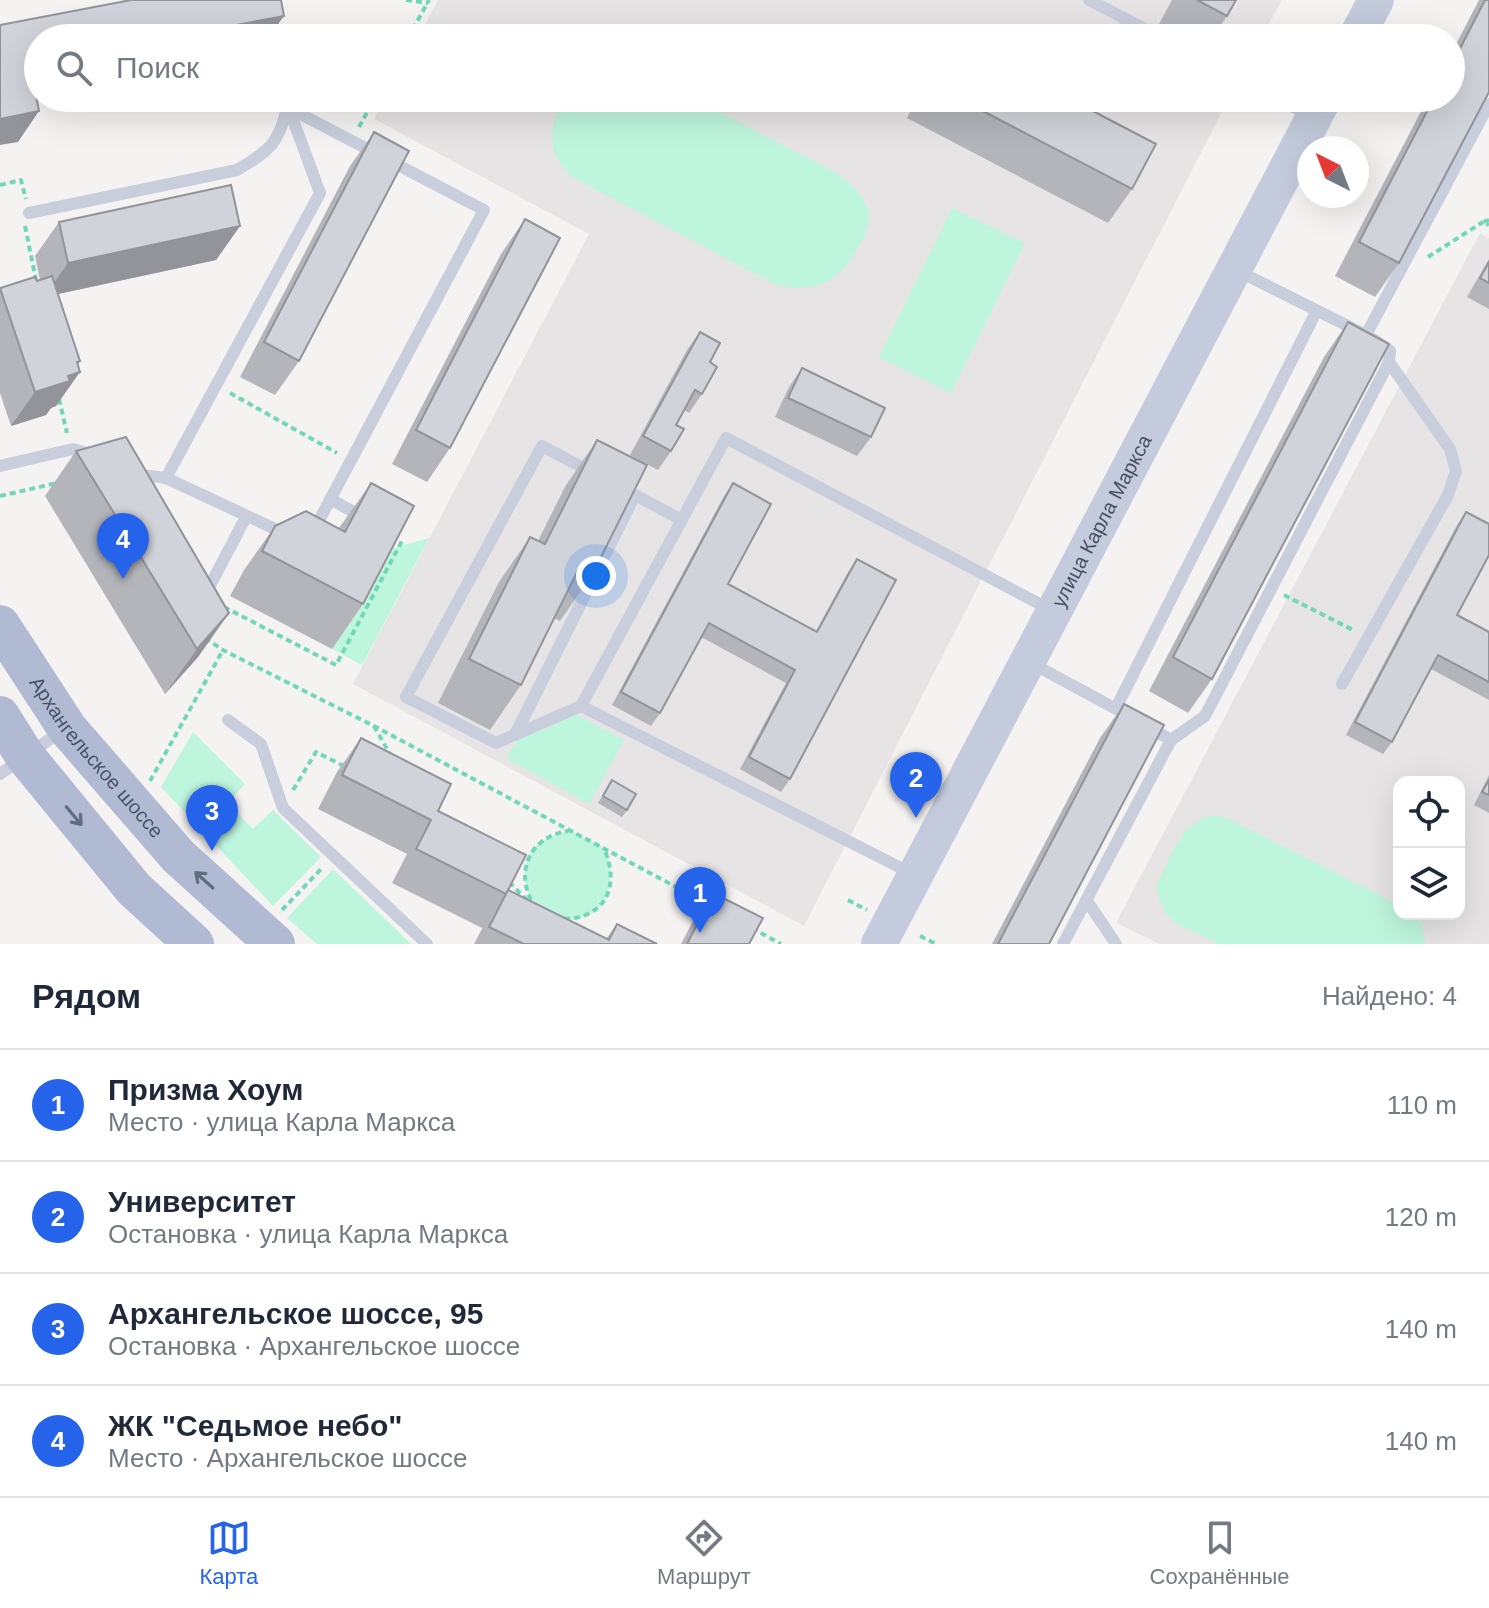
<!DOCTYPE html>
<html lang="ru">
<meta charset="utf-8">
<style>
:root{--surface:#fff;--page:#f2f2f3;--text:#1f2937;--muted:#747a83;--line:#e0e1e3;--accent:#2563eb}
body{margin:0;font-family:Arial,sans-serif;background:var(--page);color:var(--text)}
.controls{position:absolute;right:24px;bottom:24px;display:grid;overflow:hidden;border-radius:16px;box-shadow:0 8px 32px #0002}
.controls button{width:72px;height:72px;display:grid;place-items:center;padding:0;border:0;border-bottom:2px solid var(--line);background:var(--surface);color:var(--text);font:40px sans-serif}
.compass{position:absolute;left:1297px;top:136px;width:72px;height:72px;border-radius:50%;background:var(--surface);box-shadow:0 8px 32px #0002;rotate:318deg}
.you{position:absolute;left:596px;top:576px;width:28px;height:28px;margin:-20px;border:6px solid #fff;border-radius:50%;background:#1a73e8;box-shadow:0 0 0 12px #1a73e833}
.badge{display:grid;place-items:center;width:52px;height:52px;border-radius:50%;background:var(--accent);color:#fff;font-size:26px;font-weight:700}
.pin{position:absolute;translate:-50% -66px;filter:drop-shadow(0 2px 4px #0008)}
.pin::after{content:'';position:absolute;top:42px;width:28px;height:24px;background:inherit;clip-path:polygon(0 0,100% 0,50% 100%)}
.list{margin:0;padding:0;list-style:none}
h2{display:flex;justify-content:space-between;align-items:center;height:104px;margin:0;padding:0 32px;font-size:34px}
h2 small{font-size:26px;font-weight:400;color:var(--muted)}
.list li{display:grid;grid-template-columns:52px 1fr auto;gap:24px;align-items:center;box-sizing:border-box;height:112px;padding:0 32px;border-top:2px solid var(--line)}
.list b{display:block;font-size:30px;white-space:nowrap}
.list p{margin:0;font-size:26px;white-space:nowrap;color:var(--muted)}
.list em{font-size:26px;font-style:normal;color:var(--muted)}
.icon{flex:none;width:44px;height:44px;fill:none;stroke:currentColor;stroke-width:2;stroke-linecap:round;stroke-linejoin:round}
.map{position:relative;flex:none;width:1489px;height:944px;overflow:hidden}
.search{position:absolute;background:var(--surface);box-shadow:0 8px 32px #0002;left:24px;right:24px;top:24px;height:88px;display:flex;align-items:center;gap:20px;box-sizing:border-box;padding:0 28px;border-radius:44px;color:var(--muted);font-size:30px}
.sheet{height:552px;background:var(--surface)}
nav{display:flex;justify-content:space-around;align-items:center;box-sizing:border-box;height:112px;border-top:2px solid var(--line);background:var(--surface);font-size:22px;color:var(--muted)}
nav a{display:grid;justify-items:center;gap:4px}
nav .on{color:var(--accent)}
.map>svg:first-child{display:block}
.education{fill:#e6e4e4;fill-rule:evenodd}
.green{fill:#bef5dd}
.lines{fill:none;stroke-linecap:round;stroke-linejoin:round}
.path{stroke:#72d7b8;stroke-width:4;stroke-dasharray:6 4;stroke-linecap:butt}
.lane{stroke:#c8cedb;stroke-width:12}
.secondary{stroke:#c3cbdc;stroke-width:36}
.primary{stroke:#b0bbd3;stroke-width:40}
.wall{fill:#b4b5bb}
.shaded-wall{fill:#929499}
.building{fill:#d1d3da;stroke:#929499;stroke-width:2}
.oneway{stroke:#626c7e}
.labels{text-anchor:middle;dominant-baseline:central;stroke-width:8;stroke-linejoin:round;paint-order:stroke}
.street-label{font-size:20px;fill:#485162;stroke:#fff}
</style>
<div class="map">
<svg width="1489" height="944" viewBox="0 0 1489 944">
<rect width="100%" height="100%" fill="#f5f3f2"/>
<g class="education">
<path d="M 438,0 L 1282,0 L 1261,38 L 418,38 Z"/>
<path d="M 385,98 L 1229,98 L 804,926 L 353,684 L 589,234 L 374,119 Z"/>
<path d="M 1480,233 L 1489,238 L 1489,944 L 1160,944 L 1116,923 ZM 1399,782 L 1459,782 L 1459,914 L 1399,914 Z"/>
</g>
<g class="green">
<path d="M 564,98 L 693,98 L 838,174 C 851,184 869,199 869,218 C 869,227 863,239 858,247 C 838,283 818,293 777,285 L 572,177 C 567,171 559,163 556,156 C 548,139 554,113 564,98 Z"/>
<path d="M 952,208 L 1025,243 L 951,393 L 879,357 Z"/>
<path d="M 429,538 L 362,665 L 332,649 L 383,551 Z"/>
<path d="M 577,715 L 624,740 L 589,804 L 506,758 L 518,740 Z"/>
<path d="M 193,732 L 245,784 L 227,803 L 253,829 L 273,810 L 321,857 L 273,906 L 161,787 Z"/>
<path d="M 1214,815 L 1227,818 L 1399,905 L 1399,914 L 1413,914 C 1423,922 1424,932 1425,944 L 1219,944 L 1174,922 L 1165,912 L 1158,897 L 1157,884 L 1175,847 L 1187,829 L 1202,819 Z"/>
<path d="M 571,831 L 605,848 C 617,879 610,918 570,919 C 560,920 549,915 539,912 C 512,874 523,838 571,831 Z"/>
<path d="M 333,869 L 411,944 L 317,944 L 287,918 Z"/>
</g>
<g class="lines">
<g class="path">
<path d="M 406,0 L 428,3"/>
<path d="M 408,38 L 429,0"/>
<path d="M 359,127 L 375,98"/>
<path d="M 0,185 L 21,180 L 26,199"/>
<path d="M 1489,220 L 1483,222 L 1489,225"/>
<path d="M 25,226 L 36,280"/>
<path d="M 1428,257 L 1483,222"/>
<path d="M 230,393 L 337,453"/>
<path d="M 59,399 L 67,433"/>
<path d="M 0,496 L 57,483"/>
<path d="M 1284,595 L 1355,631"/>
<path d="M 224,607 L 336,665 L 403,539"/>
<path d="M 205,638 L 223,650 L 374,726 L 710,905"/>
<path d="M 374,726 L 391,756"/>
<path d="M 150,781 L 223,650"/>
<path d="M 293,790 L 316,752 L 344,766"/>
<path d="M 509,882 L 528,901"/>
<path d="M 531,900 C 515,867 533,836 568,831"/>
<path d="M 848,900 L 867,910"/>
<path d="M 282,910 L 323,867"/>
<path d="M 564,919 C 605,918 620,887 605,851"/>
<path d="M 752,928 L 781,944"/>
<path d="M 920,936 L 936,944"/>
</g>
<g class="lane">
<path d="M 269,0 L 275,38"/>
<path d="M 1089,0 L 1128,20"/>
<path d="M 1119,38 L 1128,20 L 1162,38"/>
<path d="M 1275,98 L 1311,116"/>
<path d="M 1084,104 L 1087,98"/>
<path d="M 287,107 L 484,210 L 314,530"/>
<path d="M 29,213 L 237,170 C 269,151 279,144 287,107"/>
<path d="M 1238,271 L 1366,335 L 1489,104"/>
<path d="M 0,466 L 73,449 L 94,455"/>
<path d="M 134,474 L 166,478 L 286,534"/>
<path d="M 166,478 L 320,193 L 285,98"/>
<path d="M 620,487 L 682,520"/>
<path d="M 330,499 L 363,517"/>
<path d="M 205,595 L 246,517"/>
<path d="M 1031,663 L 1120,711"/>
<path d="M 1342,684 L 1448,495 L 1456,471 L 1450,449 L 1389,362"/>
<path d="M 581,706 L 496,743 L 406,697 L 542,446 L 593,473"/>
<path d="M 1116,708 L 1316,312"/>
<path d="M 228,720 L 261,744 L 283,808 L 427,944"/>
<path d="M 515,735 L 635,495"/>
<path d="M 1171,740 L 1205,716 L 1389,362 L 1390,351 L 1373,339"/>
<path d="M 0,774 L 63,730"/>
<path d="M 913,874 L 581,706 L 726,438 L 1053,611"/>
<path d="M 1087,901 L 1116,944"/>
<path d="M 1063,944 L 1171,740 L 1147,726"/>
</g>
<g class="secondary">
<path d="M 1356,38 L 1376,0"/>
<path id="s1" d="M 879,944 L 1324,98"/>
</g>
<g class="primary">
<path id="s2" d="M 0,625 L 67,728 L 178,856 L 275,944"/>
<path d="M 0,716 L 25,756 L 134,889 L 194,944"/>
</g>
</g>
<g class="wall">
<path d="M 1172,0 L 1236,0 L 1227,16 L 1212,38 L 1181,38 L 1158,26 Z"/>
<path d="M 1479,0 L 1489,0 L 1399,263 L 1375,297 L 1335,276 L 1428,98 L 1451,98 L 1451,54 Z"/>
<path d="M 917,98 L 1068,98 L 1132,189 L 1108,223 L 907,118 Z"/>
<path d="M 374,132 L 299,361 L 275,395 L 240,377 L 350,166 Z"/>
<path d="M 525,219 L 450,448 L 427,482 L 392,464 L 501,254 Z"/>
<path d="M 59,222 L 240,226 L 216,260 L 58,294 L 78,364 L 56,406 L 51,408 L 46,415 L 11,426 L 0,393 L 0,289 L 40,280 L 35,256 Z"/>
<path d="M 1489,259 L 1489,309 L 1467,297 Z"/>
<path d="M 1348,322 L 1212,679 L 1188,713 L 1149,691 L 1324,357 Z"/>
<path d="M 700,332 L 710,362 L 702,394 L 689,413 L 684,410 L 676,425 L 671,451 L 658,470 L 630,455 L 687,350 Z"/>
<path d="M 802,368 L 871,437 L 857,456 L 775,417 L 789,387 Z"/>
<path d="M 597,440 L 591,577 L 560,621 L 554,618 L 521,685 L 490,730 L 438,703 L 499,582 L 530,537 L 538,541 L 566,485 Z"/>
<path d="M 76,451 L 229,613 L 198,657 L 165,694 L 45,496 Z"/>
<path d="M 371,483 L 363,604 L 332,649 L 230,596 L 244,570 L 275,526 L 339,528 Z"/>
<path d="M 733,483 L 728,584 L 816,631 L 848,572 L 857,559 L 790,779 L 781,792 L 740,769 L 786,683 L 701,637 L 660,713 L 651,726 L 612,705 L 724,496 Z"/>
<path d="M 1466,512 L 1457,615 L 1489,632 L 1489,700 L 1431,669 L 1392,742 L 1383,754 L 1346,735 L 1457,525 Z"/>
<path d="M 1124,704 L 1049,944 L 992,944 L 1100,738 Z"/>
<path d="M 361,738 L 438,811 L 508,890 L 606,939 L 617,924 L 657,944 L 474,944 L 483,927 L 482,928 L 392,883 L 407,854 L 318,809 L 337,772 Z"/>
<path d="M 1489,775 L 1489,813 L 1474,805 Z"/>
<path d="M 612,780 L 627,810 L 622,817 L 598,803 Z"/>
<path d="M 713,893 L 749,944 L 681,944 L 692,923 Z"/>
</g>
<g class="shaded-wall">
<path d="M 284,16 L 268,38 L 167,38 Z"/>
<path d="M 38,63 L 38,89 L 9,95 L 30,64 Z"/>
<path d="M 39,111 L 18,142 L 0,145 L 0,119 Z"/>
<path d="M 240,226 L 216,260 L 44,297 L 68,263 Z"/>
<path d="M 80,361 L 70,375 L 80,372 L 56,406 L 51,408 L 46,415 L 11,426 L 35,392 L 77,362 Z"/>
<path d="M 229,613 L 198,657 L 165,694 L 197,649 Z"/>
</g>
<g class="building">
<path d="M 131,0 L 281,0 L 284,16 L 167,38 L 38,38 L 38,63 L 30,64 L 39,111 L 0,119 L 0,25 Z"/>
<path d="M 1197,0 L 1236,0 L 1227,16 Z"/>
<path d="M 1485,0 L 1489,0 L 1489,92 L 1399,263 L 1359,242 L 1434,98 L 1451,98 L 1451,66 Z"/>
<path d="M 958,98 L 1068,98 L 1156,144 L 1132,189 Z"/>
<path d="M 374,132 L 409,151 L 299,361 L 264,342 Z"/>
<path d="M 231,185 L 240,226 L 68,263 L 59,222 Z"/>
<path d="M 525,219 L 560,238 L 450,448 L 416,430 Z"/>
<path d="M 1489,262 L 1489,283 L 1480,278 Z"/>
<path d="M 52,276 L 80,361 L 77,362 L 80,372 L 68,376 L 70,381 L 35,392 L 0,288 L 35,277 L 37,281 Z"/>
<path d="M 1348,322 L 1389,344 L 1212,679 L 1173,657 Z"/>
<path d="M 700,332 L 720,343 L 710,362 L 717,367 L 702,394 L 695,390 L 676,425 L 684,429 L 671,451 L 643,436 Z"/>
<path d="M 802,368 L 885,408 L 871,437 L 788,398 Z"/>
<path d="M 126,437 L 229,613 L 197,649 L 76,451 Z"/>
<path d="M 597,440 L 647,465 L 591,577 L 578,570 L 521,685 L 469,659 L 530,537 L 545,544 Z"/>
<path d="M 371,483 L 414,506 L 363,604 L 262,551 L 275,526 L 306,511 L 345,532 Z"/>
<path d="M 733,483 L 771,504 L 728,584 L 817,632 L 857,559 L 896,580 L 790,779 L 749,757 L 795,670 L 709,623 L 660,713 L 621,692 Z"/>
<path d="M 1466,512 L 1489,524 L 1489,555 L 1457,615 L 1489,632 L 1489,682 L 1438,655 L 1392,742 L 1355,722 Z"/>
<path d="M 1124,704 L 1164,725 L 1049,944 L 998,944 Z"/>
<path d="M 361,738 L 451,784 L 438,811 L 526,855 L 506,894 L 416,849 L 431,820 L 342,775 Z"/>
<path d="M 612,780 L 636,794 L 627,810 L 603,796 Z"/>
<path d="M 1489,780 L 1489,795 L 1482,792 Z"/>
<path d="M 508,890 L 609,940 L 617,924 L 657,944 L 524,944 L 489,927 Z"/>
<path d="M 713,893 L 763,918 L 749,944 L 687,944 Z"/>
</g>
<defs><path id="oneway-shaft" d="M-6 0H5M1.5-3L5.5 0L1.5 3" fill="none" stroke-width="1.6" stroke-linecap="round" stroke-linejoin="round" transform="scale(2)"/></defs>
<g class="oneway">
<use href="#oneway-shaft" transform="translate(74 816) rotate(50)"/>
<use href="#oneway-shaft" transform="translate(204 880) rotate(-138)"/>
</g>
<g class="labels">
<g class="street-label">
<text stroke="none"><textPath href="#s1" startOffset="478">улица Карла Маркса</textPath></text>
<text stroke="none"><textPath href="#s2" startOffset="164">Архангельское шоссе</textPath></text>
</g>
</g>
</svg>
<div class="controls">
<button><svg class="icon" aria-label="locate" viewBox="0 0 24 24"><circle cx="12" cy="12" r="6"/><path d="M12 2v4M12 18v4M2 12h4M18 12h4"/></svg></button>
<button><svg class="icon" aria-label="layers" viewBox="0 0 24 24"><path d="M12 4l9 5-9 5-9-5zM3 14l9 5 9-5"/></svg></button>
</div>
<svg class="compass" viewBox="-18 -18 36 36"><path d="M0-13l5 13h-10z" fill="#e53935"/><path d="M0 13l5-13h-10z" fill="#747a83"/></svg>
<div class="you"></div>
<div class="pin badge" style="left:700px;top:933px">1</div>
<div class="pin badge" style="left:916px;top:818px">2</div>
<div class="pin badge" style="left:212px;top:851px">3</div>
<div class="pin badge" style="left:123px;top:579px">4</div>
<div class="search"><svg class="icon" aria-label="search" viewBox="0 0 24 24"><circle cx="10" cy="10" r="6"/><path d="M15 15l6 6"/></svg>Поиск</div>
</div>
<section class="sheet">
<h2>Рядом<small>Найдено: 4</small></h2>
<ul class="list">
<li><span class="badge">1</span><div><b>Призма Хоум</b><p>Место · улица Карла Маркса</p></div><em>110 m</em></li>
<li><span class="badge">2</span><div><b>Университет</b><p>Остановка · улица Карла Маркса</p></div><em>120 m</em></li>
<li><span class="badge">3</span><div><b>Архангельское шоссе, 95</b><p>Остановка · Архангельское шоссе</p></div><em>140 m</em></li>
<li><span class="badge">4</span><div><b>ЖК &quot;Седьмое небо&quot;</b><p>Место · Архангельское шоссе</p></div><em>140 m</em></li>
</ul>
</section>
<nav>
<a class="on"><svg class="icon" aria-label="map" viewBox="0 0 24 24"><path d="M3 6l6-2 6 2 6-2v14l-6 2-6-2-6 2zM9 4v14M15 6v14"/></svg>Карта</a>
<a><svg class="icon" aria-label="directions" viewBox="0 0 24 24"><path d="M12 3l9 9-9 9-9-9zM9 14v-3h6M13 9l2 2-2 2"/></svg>Маршрут</a>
<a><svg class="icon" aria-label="saved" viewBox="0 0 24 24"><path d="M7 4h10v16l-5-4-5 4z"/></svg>Сохранённые</a>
</nav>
